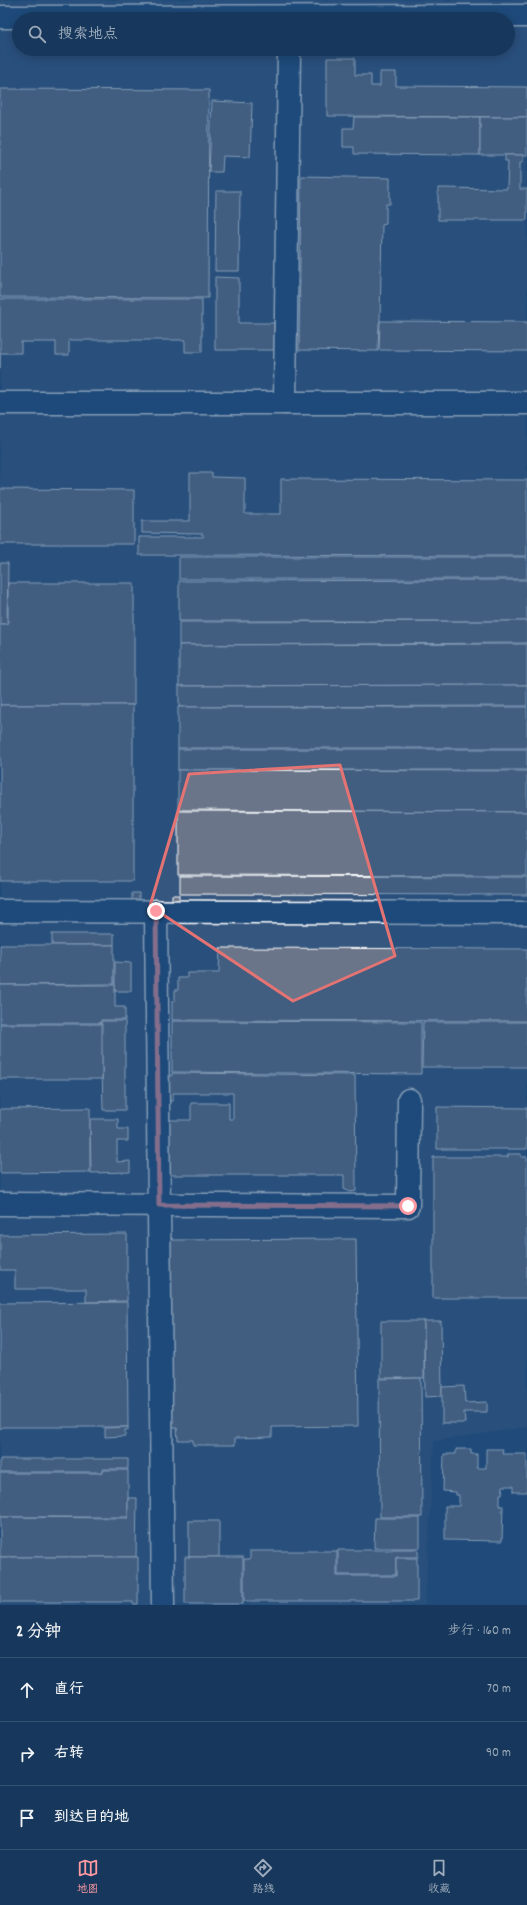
<!DOCTYPE html>
<html lang="zh">
<meta charset="utf-8">
<style>
:root{--surface:#17385c;--page:#244365;--text:#f1f3f6;--muted:#9eacbb;--line:#365272;--accent:#ff9aa2}
body{margin:0;font-family:Dekko,"LXGW WenKai TC",sans-serif;background:var(--page);color:var(--text)}
.stop{position:absolute;width:12px;height:12px;margin:-9px;border:3px solid #ff9aa2;border-radius:50%;background:#fff}
.stop.end{background:#ff9aa2;border-color:#fff;box-shadow:0 1px 4px #0008}
.list{margin:0;padding:0;list-style:none}
h2{display:flex;justify-content:space-between;align-items:center;height:52px;margin:0;padding:0 16px;font-size:17px}
h2 small{font-size:13px;font-weight:400;color:var(--muted)}
.list li{display:grid;grid-template-columns:26px 1fr auto;gap:12px;align-items:center;box-sizing:border-box;height:64px;padding:0 16px;border-top:1px solid var(--line)}
.list b{display:block;font-size:15px;white-space:nowrap}
.list em{font-size:13px;font-style:normal;color:var(--muted)}
.icon{flex:none;width:22px;height:22px;fill:none;stroke:currentColor;stroke-width:2;stroke-linecap:round;stroke-linejoin:round}
.map{position:relative;flex:none;width:527px;height:1605px;overflow:hidden}
.search{position:absolute;background:var(--surface);box-shadow:0 2px 10px #0003;left:12px;right:12px;top:12px;height:44px;display:flex;align-items:center;gap:10px;box-sizing:border-box;padding:0 14px;border-radius:22px;color:var(--muted);font-size:15px}
.sheet{height:244px;background:var(--surface)}
nav{display:flex;justify-content:space-around;align-items:center;box-sizing:border-box;height:56px;border-top:1px solid var(--line);background:var(--surface);font-size:11px;color:var(--muted)}
nav a{display:grid;justify-items:center;gap:2px}
nav .on{color:var(--accent)}
.map>svg:first-child{display:block}
.built{fill:#36577e;fill-rule:evenodd}
.building{fill:#6a7589;stroke:#fff}
.lines{fill:none;stroke-linecap:round;stroke-linejoin:round}
.minor-casing{stroke:#fff;stroke-width:25}
.minor{stroke:#1f4a7a;stroke-width:22}
.route{stroke:#ff9aa2;stroke-width:5}
.marked{fill:none;stroke:#e47373;stroke-width:3;stroke-linejoin:round}
</style>
<div class="map">
<svg width="527" height="1605" viewBox="0 0 527 1605">
<rect width="100%" height="100%" fill="#1f4a7a"/>
<filter id="ink" filterUnits="userSpaceOnUse"><feTurbulence type="fractalNoise" baseFrequency=".025" numOctaves="2"/><feDisplacementMap in="SourceGraphic" scale="8" xChannelSelector="R" yChannelSelector="G"/><feConvolveMatrix kernelMatrix="1 2 1 2 8 2 1 2 1" color-interpolation-filters="sRGB"/></filter>
<g filter="url(#ink)">
<path class="built" d="M 0,0 L 527,0 L 527,1427 L 434,1441 L 425,1605 L 0,1605 ZM 19,19 L 508,19 L 508,49 L 19,49 Z"/>
<g class="building">
<path d="M 327,58 L 355,58 L 355,75 L 371,75 L 371,86 L 380,86 L 380,72 L 396,72 L 396,86 L 527,87 L 527,117 L 327,116 Z"/>
<path d="M 0,89 L 209,90 L 208,298 L 0,297 Z"/>
<path d="M 212,101 L 252,103 L 250,157 L 223,156 L 222,172 L 209,172 Z"/>
<path d="M 354,117 L 480,117 L 480,155 L 354,154 L 354,147 L 343,147 L 343,128 L 353,128 Z"/>
<rect x="480" y="117" width="47" height="38"/>
<path d="M 505,155 L 523,155 L 523,162 L 520,162 L 520,189 L 527,189 L 527,220 L 438,220 L 438,188 L 507,189 L 508,161 L 505,161 Z"/>
<path d="M 301,176 L 390,178 L 390,204 L 386,204 L 386,224 L 382,225 L 380,320 L 379,324 L 378,351 L 299,350 Z"/>
<path d="M 216,191 L 240,191 L 239,271 L 215,271 Z"/>
<path d="M 215,277 L 239,278 L 239,323 L 274,323 L 274,350 L 215,350 Z"/>
<path d="M 0,299 L 202,299 L 202,352 L 185,352 L 185,340 L 69,340 L 69,355 L 56,355 L 56,342 L 21,342 L 21,353 L 0,353 L 0,369 Z"/>
<path d="M 380,321 L 527,322 L 527,351 L 379,350 Z"/>
<path d="M 190,473 L 212,473 L 212,477 L 245,478 L 245,514 L 281,514 L 281,479 L 527,480 L 527,556 L 139,555 L 139,537 L 203,537 L 203,534 L 142,533 L 142,521 L 190,521 Z"/>
<path d="M 0,489 L 134,490 L 134,544 L 0,544 Z"/>
<rect x="179" y="557" width="348" height="22"/>
<path d="M 0,563 L 8,563 L 7,624 L 0,624 Z"/>
<path d="M 527,580 L 527,621 L 179,621 L 179,581 Z"/>
<path d="M 8,583 L 134,583 L 134,705 L 0,705 L 0,624 L 8,624 Z"/>
<path d="M 527,621 L 527,643 L 179,645 L 179,622 Z"/>
<path d="M 527,644 L 527,685 L 179,686 L 179,645 Z"/>
<path d="M 527,685 L 527,706 L 179,707 L 179,686 Z"/>
<rect x="0" y="705" width="133" height="176"/>
<rect x="178" y="707" width="349" height="41"/>
<rect x="178" y="749" width="349" height="21"/>
<path d="M 178,770 L 527,771 L 527,812 L 178,810 Z"/>
<path d="M 178,811 L 527,812 L 527,876 L 178,875 Z"/>
<path d="M 180,876 L 527,877 L 527,895 L 180,894 Z"/>
<path d="M 132,893 L 139,893 L 139,902 L 132,901 Z"/>
<rect x="172" y="895" width="7" height="7"/>
<rect x="52" y="934" width="62" height="11"/>
<path d="M 0,945 L 114,945 L 114,984 L 0,985 Z"/>
<path d="M 220,948 L 527,949 L 527,1021 L 172,1020 L 172,1001 L 175,1001 L 175,990 L 178,990 L 178,978 L 187,978 L 187,973 L 219,973 Z"/>
<path d="M 115,962 L 131,963 L 131,991 L 115,991 Z"/>
<path d="M 0,985 L 115,985 L 115,1007 L 125,1007 L 125,1020 L 101,1020 L 101,1023 L 0,1023 Z"/>
<path d="M 101,1021 L 125,1021 L 125,1110 L 103,1110 Z"/>
<path d="M 172,1021 L 421,1022 L 421,1074 L 172,1072 Z"/>
<path d="M 423,1022 L 527,1022 L 527,1067 L 422,1067 Z"/>
<rect x="0" y="1024" width="102" height="55"/>
<path d="M 172,1073 L 355,1075 L 356,1191 L 350,1192 L 344,1189 L 344,1175 L 169,1175 L 169,1120 L 191,1120 L 191,1103 L 229,1103 L 229,1119 L 233,1119 L 233,1093 L 173,1093 L 173,1101 L 161,1101 L 162,1076 L 172,1076 Z"/>
<path d="M 437,1107 L 527,1108 L 527,1149 L 437,1149 Z"/>
<path d="M 90,1108 L 90,1172 L 0,1173 L 0,1109 Z"/>
<path d="M 90,1119 L 118,1119 L 118,1129 L 128,1129 L 128,1141 L 117,1141 L 117,1162 L 130,1161 L 130,1172 L 91,1173 Z"/>
<path d="M 508,1154 L 521,1154 L 521,1157 L 527,1157 L 527,1298 L 433,1298 L 433,1157 L 508,1157 Z"/>
<path d="M 127,1234 L 127,1301 L 86,1302 L 86,1289 L 15,1289 L 15,1270 L 0,1270 L 0,1235 Z"/>
<path d="M 164,1238 L 172,1238 L 173,1240 L 356,1239 L 358,1426 L 272,1427 L 272,1437 L 235,1438 L 235,1445 L 193,1445 L 193,1440 L 178,1440 L 177,1428 L 172,1428 L 171,1289 Z"/>
<path d="M 127,1302 L 128,1427 L 3,1427 L 0,1429 L 0,1303 Z"/>
<rect x="381" y="1321" width="43" height="57"/>
<path d="M 424,1321 L 441,1321 L 442,1396 L 425,1397 Z"/>
<path d="M 421,1378 L 422,1517 L 380,1517 L 379,1379 Z"/>
<path d="M 464,1386 L 465,1403 L 487,1402 L 487,1412 L 464,1412 L 465,1423 L 442,1423 L 442,1387 Z"/>
<path d="M 128,1427 L 128,1430 L 125,1430 L 125,1436 L 105,1437 L 105,1428 Z"/>
<path d="M 456,1449 L 471,1449 L 471,1454 L 477,1454 L 477,1468 L 486,1468 L 486,1449 L 503,1449 L 502,1454 L 527,1454 L 527,1492 L 513,1492 L 513,1486 L 503,1486 L 502,1494 L 500,1494 L 500,1506 L 503,1506 L 502,1541 L 445,1540 L 445,1506 L 459,1506 L 459,1495 L 456,1495 L 456,1492 L 443,1491 L 444,1454 L 456,1454 Z"/>
<path d="M 0,1459 L 128,1459 L 128,1469 L 103,1469 L 103,1472 L 0,1472 Z"/>
<path d="M 103,1470 L 128,1470 L 128,1517 L 0,1517 L 0,1473 L 103,1473 Z"/>
<path d="M 128,1498 L 137,1498 L 136,1557 L 0,1557 L 0,1517 L 128,1518 Z"/>
<path d="M 375,1518 L 420,1518 L 420,1548 L 374,1548 Z"/>
<rect x="189" y="1521" width="30" height="36"/>
<path d="M 392,1549 L 418,1549 L 418,1557 L 396,1557 L 396,1575 L 338,1575 L 338,1550 L 392,1550 Z"/>
<path d="M 250,1551 L 337,1551 L 337,1576 L 396,1576 L 396,1558 L 417,1558 L 417,1601 L 244,1601 L 244,1559 L 250,1559 Z"/>
<path d="M 0,1557 L 138,1557 L 138,1604 L 133,1604 L 133,1602 L 0,1602 Z"/>
<rect x="185" y="1557" width="58" height="47"/>
</g>
<g class="lines">
<g class="minor-casing">
<g id="minor">
<path d="M 0,17 L 527,16"/>
<path d="M 0,403 L 527,403"/>
<path d="M 285,403 L 289,49"/>
<path d="M 0,911 L 527,913"/>
<path d="M 156,911 L 163,1605"/>
<path d="M 0,1204 L 408,1206 L 409,1100"/>
</g>
</g>
<use href="#minor" class="minor"/>
</g>
</g>
<g class="lines" filter="url(#ink)">
<path class="route" d="M 156,911 L 159,1205 L 408,1206"/>
</g>
<path d="M0 0H527V1605H0ZM 340,765 L 395,956 L 293,1001 L 150,906 L 189,774 Z" fill="#1f4a7a" fill-opacity=".55" fill-rule="evenodd"/>
<path class="marked" d="M 340,765 L 395,956 L 293,1001 L 150,906 L 189,774 Z"/>
</svg>
<div class="stop" style="left:408px;top:1206px"></div>
<div class="stop end" style="left:156px;top:911px"></div>
<div class="search"><svg class="icon" aria-label="search" viewBox="0 0 24 24"><circle cx="10" cy="10" r="6"/><path d="M15 15l6 6"/></svg>搜索地点</div>
</div>
<section class="sheet">
<h2>2 分钟<small>步行 · 160 m</small></h2>
<ul class="list">
<li><svg class="icon" aria-label="ahead" viewBox="0 0 24 24"><path d="M12 20V5M6 11l6-6 6 6"/></svg><div><b>直行</b></div><em>70 m</em></li>
<li><svg class="icon" aria-label="right" viewBox="0 0 24 24"><path d="M7 20v-9h11M14 6l5 5-5 5"/></svg><div><b>右转</b></div><em>90 m</em></li>
<li><svg class="icon" aria-label="arrive" viewBox="0 0 24 24"><path d="M6 21V4h12l-3 4 3 4H6"/></svg><div><b>到达目的地</b></div></li>
</ul>
</section>
<nav>
<a class="on"><svg class="icon" aria-label="map" viewBox="0 0 24 24"><path d="M3 6l6-2 6 2 6-2v14l-6 2-6-2-6 2zM9 4v14M15 6v14"/></svg>地图</a>
<a><svg class="icon" aria-label="directions" viewBox="0 0 24 24"><path d="M12 3l9 9-9 9-9-9zM9 14v-3h6M13 9l2 2-2 2"/></svg>路线</a>
<a><svg class="icon" aria-label="saved" viewBox="0 0 24 24"><path d="M7 4h10v16l-5-4-5 4z"/></svg>收藏</a>
</nav>
